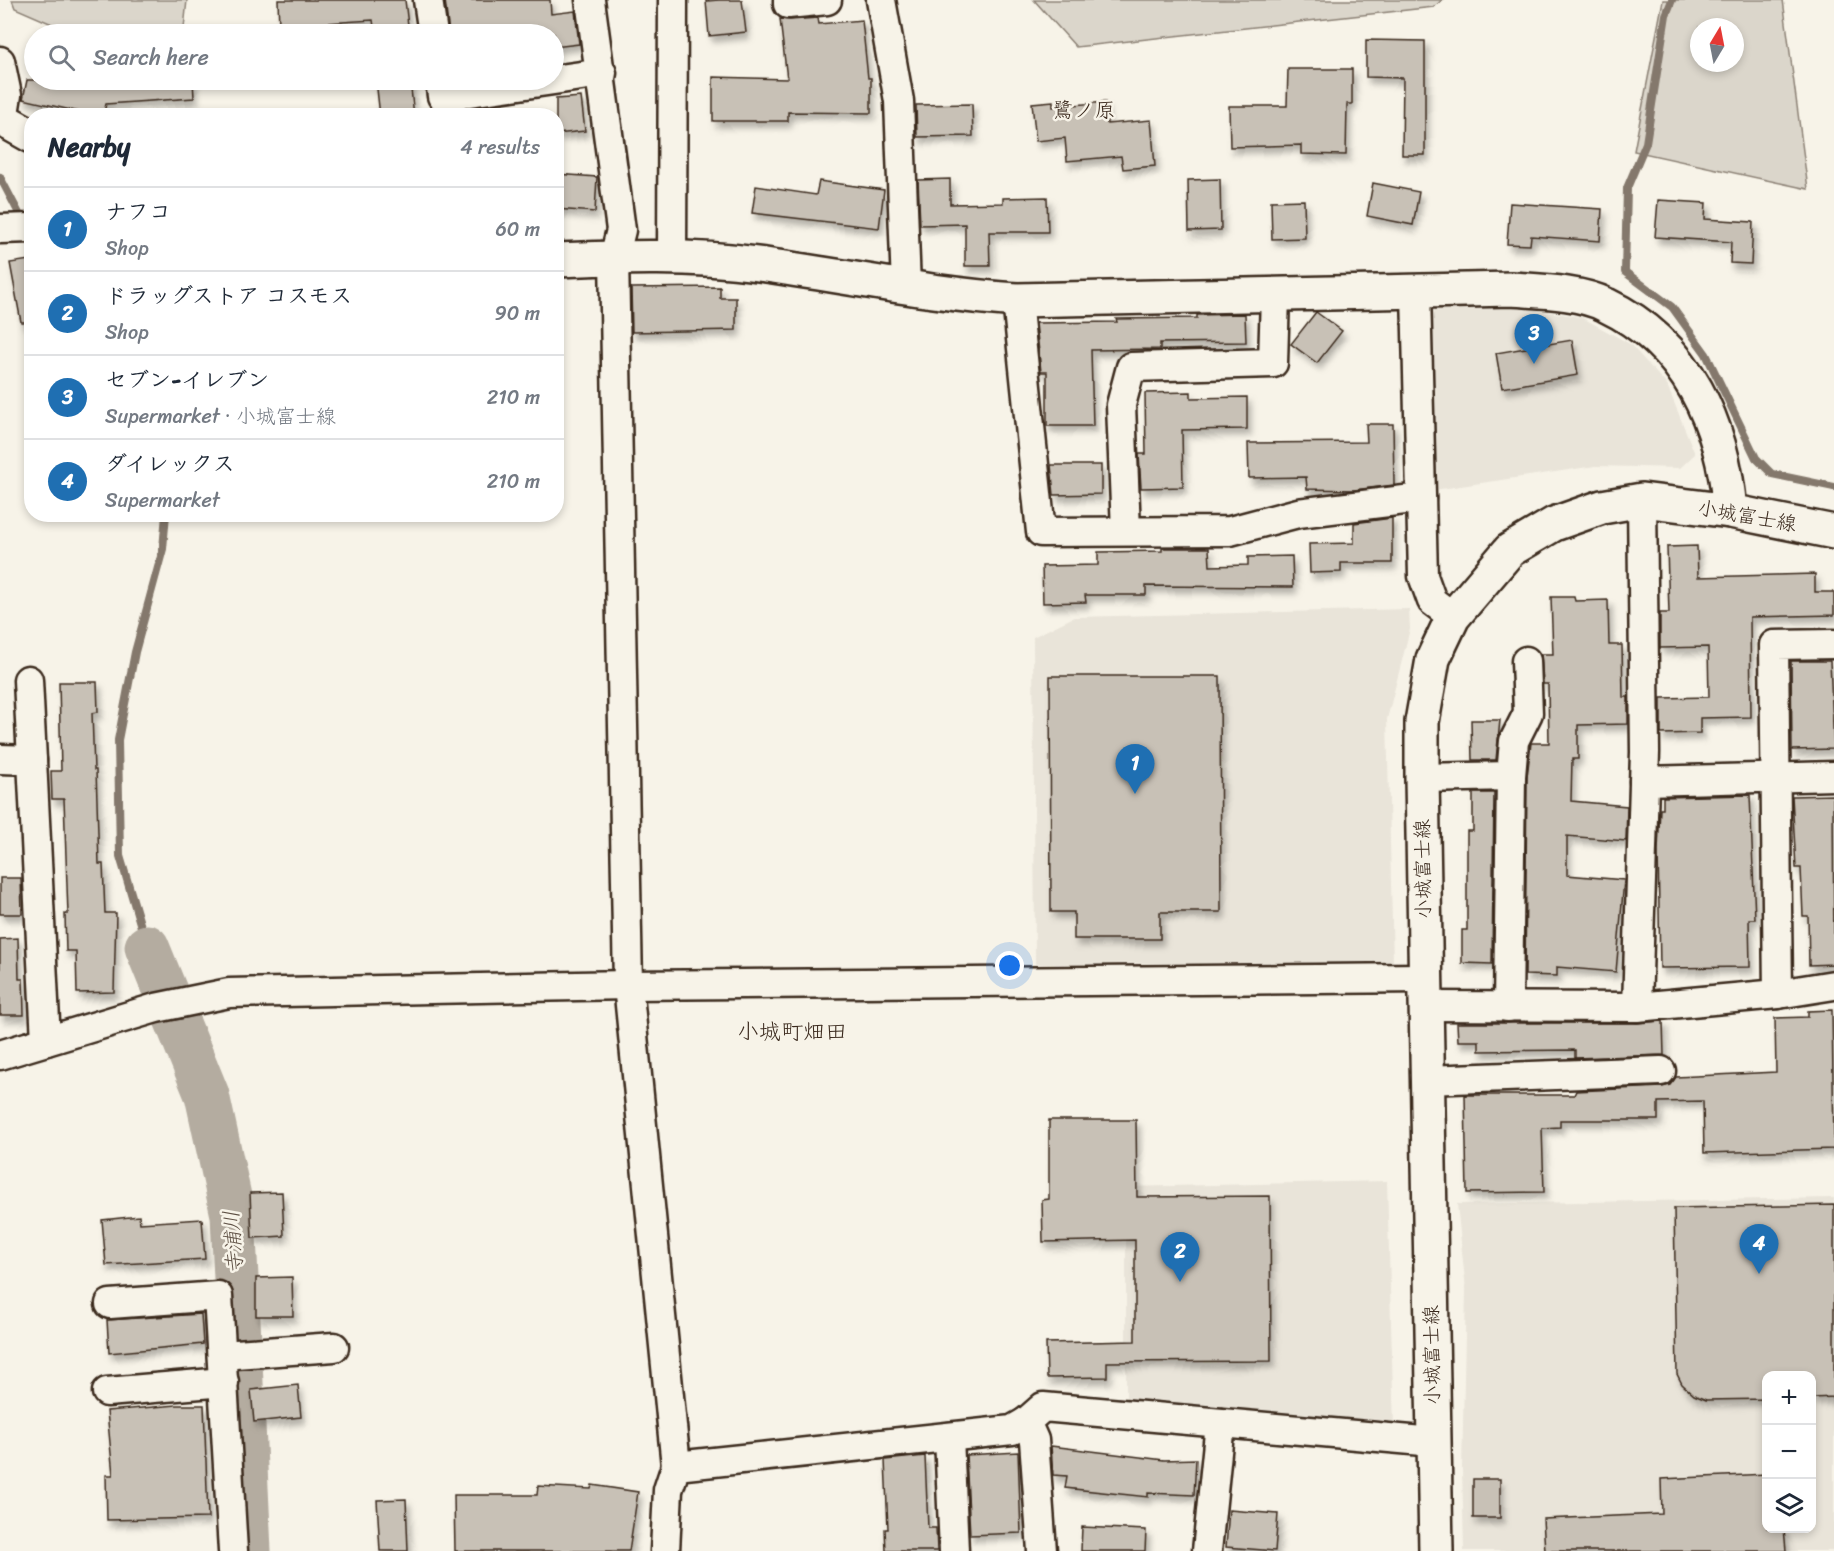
<!DOCTYPE html>
<meta charset="utf-8">
<style>
:root{--surface:#fff;--page:#f6f6f7;--text:#1f2937;--muted:#747a83;--line:#e0e1e3;--accent:#1f6fb2}
body{margin:0;font-family:Sriracha,"Klee One",sans-serif;background:var(--page);color:var(--text)}
.controls{position:absolute;right:18px;bottom:18px;display:grid;overflow:hidden;border-radius:12px;box-shadow:0 3px 9px #0003}
.controls button{width:54px;height:54px;display:grid;place-items:center;padding:0;border:0;border-bottom:2px solid var(--line);background:var(--surface);color:var(--text);font:30px sans-serif}
.compass{position:absolute;left:1690px;top:18px;width:54px;height:54px;border-radius:50%;background:var(--surface);box-shadow:0 3px 9px #0003;rotate:10deg}
.you{position:absolute;left:1010px;top:966px;width:21px;height:21px;margin:-15px;border:4px solid #fff;border-radius:50%;background:#1a73e8;box-shadow:0 0 0 9px #1a73e833}
.badge{display:grid;place-items:center;width:39px;height:39px;border-radius:50%;background:var(--accent);color:#fff;font-size:20px;font-weight:700}
.pin{position:absolute;translate:-50% -50px;filter:drop-shadow(0 2px 3px #0008)}
.pin::after{content:'';position:absolute;top:32px;width:21px;height:18px;background:inherit;clip-path:polygon(0 0,100% 0,50% 100%)}
.list{margin:0;padding:0;list-style:none}
h2{display:flex;justify-content:space-between;align-items:center;height:78px;margin:0;padding:0 24px;font-size:26px}
h2 small{font-size:20px;font-weight:400;color:var(--muted)}
.list li{display:grid;grid-template-columns:39px 1fr auto;gap:18px;align-items:center;box-sizing:border-box;height:84px;padding:0 24px;border-top:2px solid var(--line)}
.list b{display:block;font-size:22px;white-space:nowrap}
.list p{margin:0;font-size:20px;white-space:nowrap;color:var(--muted)}
.list em{font-size:20px;font-style:normal;color:var(--muted)}
.icon{flex:none;width:33px;height:33px;fill:none;stroke:currentColor;stroke-width:2;stroke-linecap:round;stroke-linejoin:round}
.map{position:relative;flex:none;width:1834px;height:1551px;overflow:hidden}
.search{position:absolute;background:var(--surface);box-shadow:0 3px 9px #0003;left:24px;top:24px;width:540px;height:66px;display:flex;align-items:center;gap:15px;box-sizing:border-box;padding:0 21px;border-radius:33px;color:var(--muted);font-size:22px}
.panel{position:absolute;background:var(--surface);box-shadow:0 3px 9px #0003;left:24px;top:108px;width:540px;height:414px;border-radius:24px}
.map>svg:first-child{display:block}
.built{fill:#e9e4d9;fill-rule:evenodd}
.green{fill:#dbd6cb;stroke:#8b8074;stroke-width:1.5;fill-rule:evenodd}
.lines{fill:none;stroke-linecap:round;stroke-linejoin:round}
.stream{stroke:#84786c;stroke-width:8}
.river{stroke:#b4aca0;stroke-width:45}
.building{fill:#c8c1b6;stroke:#3b2a1e;stroke-width:1.5;filter:url(#shadow)}
.minor-casing{stroke:#3b2a1e;stroke-width:33}
.tertiary-casing{stroke:#3b2a1e;stroke-width:38}
.primary-casing{stroke:#3b2a1e;stroke-width:38}
.minor{stroke:#f7f3e8;stroke-width:28}
.tertiary{stroke:#f7f3e8;stroke-width:33}
.primary{stroke:#f7f3e8;stroke-width:33}
.labels{text-anchor:middle;dominant-baseline:central;stroke-width:5;stroke-linejoin:round;paint-order:stroke}
.street-label{font-size:20px;fill:#3b2a1e;stroke:#f7f3e8}
.neighbourhood-label{font-size:21px;fill:#3b2a1e;stroke:#f7f3e8}
.water-label{font-size:21px;font-style:italic;fill:#5f5145;stroke:#f7f3e8}
.quarter-label{font-size:22px;fill:#3b2a1e;stroke:#f7f3e8}
</style>
<div class="map">
<svg width="1834" height="1551" viewBox="0 0 1834 1551">
<defs>
<filter id="shadow"><feDropShadow dx="3.5" dy="6" stdDeviation="3" flood-color="#0004"/></filter>
</defs>
<rect width="100%" height="100%" fill="#f7f3e8"/>
<filter id="ink" filterUnits="userSpaceOnUse"><feTurbulence type="fractalNoise" baseFrequency=".0167" numOctaves="2"/><feDisplacementMap in="SourceGraphic" scale="12" xChannelSelector="R" yChannelSelector="G"/><feConvolveMatrix kernelMatrix="1 2 1 2 8 2 1 2 1" color-interpolation-filters="sRGB"/></filter>
<g filter="url(#ink)">
<g class="built">
<path d="M 1518,307 L 1581,317 L 1630,344 L 1667,385 L 1695,454 L 1680,468 L 1595,466 L 1434,490 L 1431,308 Z"/>
<path d="M 1409,609 L 1410,629 L 1387,719 L 1393,963 L 1035,964 L 1033,637 L 1074,617 Z"/>
<path d="M 1387,1181 L 1394,1428 L 1126,1402 L 1126,1187 Z"/>
<path d="M 1834,1198 L 1834,1551 L 1464,1551 L 1462,1468 L 1466,1290 L 1457,1204 ZM 1766,1376 L 1812,1376 L 1812,1528 L 1766,1528 Z"/>
</g>
<g class="green">
<path d="M 12,0 L 187,0 L 184,28 L 127,32 L 68,31 L 15,8 Z"/>
<path d="M 1034,0 L 1442,0 L 1434,7 L 1076,47 Z"/>
<path d="M 1663,0 L 1783,0 L 1808,189 L 1634,151 ZM 1699,27 L 1735,27 L 1735,63 L 1699,63 Z"/>
</g>
<g class="lines">
<g class="stream">
<path d="M 1672,0 L 1666,15 L 1646,143 L 1627,188 L 1625,272 L 1672,307 L 1706,354 L 1756,458 L 1772,474 L 1834,487"/>
<path d="M 0,177 L 24,223"/>
<path d="M 147,947 L 120,856 L 118,740 L 135,652 L 163,549 L 166,514"/>
</g>
<path class="river" d="M 147,947 L 207,1095 L 233,1215 L 249,1551"/>
</g>
<g class="building">
<path d="M 278,0 L 405,0 L 409,34 L 375,34 L 373,20 L 279,26 Z"/>
<path d="M 445,0 L 550,0 L 551,14 L 575,11 L 579,44 L 554,47 L 554,34 L 449,34 Z"/>
<path d="M 719,0 L 742,0 L 746,32 L 709,36 L 706,1 Z"/>
<path d="M 818,18 L 819,24 L 862,20 L 868,78 L 871,78 L 871,113 L 788,112 L 788,121 L 713,121 L 713,77 L 787,79 L 780,19 L 790,20 Z"/>
<path d="M 1366,40 L 1425,41 L 1425,155 L 1402,155 L 1403,78 L 1366,77 Z"/>
<path d="M 1288,69 L 1352,69 L 1352,104 L 1347,104 L 1346,155 L 1301,154 L 1301,145 L 1230,147 L 1229,106 L 1287,106 Z"/>
<path d="M 27,80 L 193,80 L 194,98 L 106,104 L 103,116 L 97,116 L 23,99 Z"/>
<path d="M 376,80 L 410,80 L 414,116 L 380,116 Z"/>
<path d="M 581,97 L 585,131 L 556,134 L 556,99 Z"/>
<path d="M 1053,101 L 1053,107 L 1105,102 L 1107,124 L 1151,120 L 1155,166 L 1123,169 L 1121,156 L 1067,161 L 1065,138 L 1036,141 L 1032,103 Z"/>
<path d="M 972,104 L 973,136 L 917,137 L 916,105 Z"/>
<path d="M 556,174 L 597,177 L 595,212 L 556,209 Z"/>
<path d="M 950,179 L 950,204 L 1003,203 L 1003,198 L 1047,197 L 1048,232 L 989,232 L 990,266 L 965,266 L 965,224 L 920,225 L 918,180 Z"/>
<path d="M 1220,179 L 1221,230 L 1189,231 L 1188,180 Z"/>
<path d="M 819,181 L 884,190 L 879,228 L 752,213 L 756,186 L 816,195 Z"/>
<path d="M 1373,183 L 1419,192 L 1413,225 L 1367,216 Z"/>
<path d="M 1304,200 L 1305,238 L 1272,239 L 1271,201 Z"/>
<path d="M 1658,200 L 1706,203 L 1705,219 L 1753,222 L 1751,264 L 1730,263 L 1731,242 L 1655,237 Z"/>
<path d="M 1510,203 L 1602,209 L 1600,241 L 1531,236 L 1530,245 L 1507,244 Z"/>
<path d="M 29,260 L 32,322 L 21,322 L 10,263 Z"/>
<path d="M 720,287 L 720,298 L 736,298 L 736,330 L 632,332 L 631,288 Z"/>
<path d="M 1316,312 L 1342,331 L 1317,363 L 1291,344 Z"/>
<path d="M 1245,314 L 1246,342 L 1160,343 L 1160,349 L 1091,350 L 1093,426 L 1047,426 L 1047,372 L 1041,372 L 1036,323 L 1117,322 L 1116,319 L 1197,318 L 1197,315 Z"/>
<path d="M 1572,340 L 1578,375 L 1502,388 L 1496,353 Z"/>
<path d="M 1191,392 L 1191,398 L 1247,397 L 1247,429 L 1182,430 L 1183,487 L 1141,488 L 1139,454 L 1146,454 L 1145,393 Z"/>
<path d="M 1366,424 L 1393,424 L 1394,485 L 1354,490 L 1307,489 L 1306,477 L 1249,478 L 1248,443 L 1367,442 Z"/>
<path d="M 1051,465 L 1101,465 L 1101,494 L 1054,495 Z"/>
<path d="M 1392,518 L 1392,563 L 1341,563 L 1341,572 L 1310,573 L 1309,544 L 1354,543 L 1354,523 Z"/>
<path d="M 1697,546 L 1698,577 L 1815,574 L 1815,592 L 1834,592 L 1834,615 L 1750,617 L 1751,717 L 1700,718 L 1700,733 L 1661,734 L 1661,698 L 1709,697 L 1708,647 L 1660,648 L 1660,613 L 1669,613 L 1667,547 Z"/>
<path d="M 1162,548 L 1209,548 L 1210,566 L 1248,565 L 1248,557 L 1292,556 L 1293,587 L 1146,586 L 1146,595 L 1085,595 L 1086,602 L 1043,603 L 1042,566 L 1098,565 L 1098,552 L 1162,551 Z"/>
<path d="M 1551,597 L 1574,597 L 1575,601 L 1608,600 L 1609,645 L 1622,645 L 1623,697 L 1628,697 L 1628,724 L 1578,725 L 1578,759 L 1572,759 L 1571,801 L 1627,806 L 1626,841 L 1567,836 L 1567,875 L 1624,880 L 1616,972 L 1557,967 L 1557,976 L 1525,975 L 1527,777 L 1531,743 L 1549,743 L 1548,684 L 1543,684 L 1541,654 L 1553,654 Z"/>
<path d="M 1791,661 L 1830,661 L 1834,749 L 1792,750 Z"/>
<path d="M 1050,676 L 1220,676 L 1221,912 L 1160,912 L 1160,939 L 1074,939 L 1074,912 L 1051,912 Z"/>
<path d="M 59,682 L 97,682 L 98,712 L 92,713 L 94,770 L 96,770 L 99,864 L 103,864 L 105,913 L 116,913 L 114,992 L 77,993 L 76,951 L 66,951 L 65,914 L 68,914 L 64,799 L 52,799 L 51,771 L 61,771 Z"/>
<path d="M 1471,720 L 1500,720 L 1496,760 L 1472,760 Z"/>
<path d="M 1473,793 L 1494,793 L 1492,964 L 1462,963 L 1462,930 L 1467,930 L 1467,831 L 1473,831 Z"/>
<path d="M 1750,795 L 1755,919 L 1749,919 L 1750,967 L 1660,968 L 1658,850 L 1660,809 L 1663,809 L 1663,797 Z"/>
<path d="M 1833,795 L 1834,964 L 1809,965 L 1808,916 L 1803,916 L 1801,868 L 1796,868 L 1792,796 Z"/>
<path d="M 0,878 L 21,878 L 22,914 L 0,914 Z"/>
<path d="M 18,938 L 19,979 L 23,979 L 24,1015 L 0,1015 L 0,939 Z"/>
<path d="M 1832,1010 L 1834,1149 L 1704,1153 L 1703,1101 L 1658,1102 L 1658,1120 L 1560,1120 L 1560,1127 L 1542,1128 L 1544,1192 L 1467,1193 L 1465,1095 L 1574,1095 L 1576,1091 L 1662,1087 L 1670,1085 L 1676,1077 L 1776,1072 L 1775,1018 L 1808,1017 L 1808,1011 Z"/>
<path d="M 1663,1021 L 1664,1055 L 1575,1058 L 1575,1050 L 1479,1051 L 1479,1041 L 1458,1041 L 1457,1023 L 1637,1023 Z"/>
<path d="M 1049,1120 L 1136,1120 L 1137,1197 L 1270,1196 L 1271,1361 L 1107,1362 L 1107,1377 L 1047,1378 L 1046,1343 L 1135,1341 L 1135,1240 L 1043,1242 L 1042,1200 L 1049,1199 Z"/>
<path d="M 282,1192 L 284,1236 L 252,1238 L 250,1193 Z"/>
<path d="M 1834,1205 L 1834,1397 L 1812,1398 L 1812,1376 L 1767,1376 L 1767,1399 L 1706,1400 L 1694,1395 L 1682,1384 L 1677,1374 L 1674,1208 Z"/>
<path d="M 139,1216 L 140,1223 L 202,1219 L 205,1259 L 106,1265 L 102,1220 Z"/>
<path d="M 292,1277 L 293,1316 L 256,1316 L 256,1278 Z"/>
<path d="M 201,1314 L 203,1344 L 109,1353 L 107,1320 Z"/>
<path d="M 298,1385 L 301,1417 L 254,1422 L 251,1390 Z"/>
<path d="M 177,1405 L 204,1405 L 208,1518 L 107,1520 L 106,1475 L 113,1475 L 107,1411 Z"/>
<path d="M 1051,1446 L 1164,1460 L 1196,1459 L 1194,1495 L 1148,1493 L 1148,1497 L 1065,1488 L 1067,1476 L 1053,1475 Z"/>
<path d="M 1018,1452 L 1021,1533 L 970,1535 L 966,1455 Z"/>
<path d="M 925,1456 L 928,1528 L 936,1528 L 937,1551 L 886,1551 L 885,1529 L 888,1529 L 885,1460 Z"/>
<path d="M 1767,1474 L 1767,1528 L 1784,1528 L 1786,1551 L 1545,1551 L 1543,1519 L 1662,1514 L 1661,1479 Z"/>
<rect x="1473" y="1479" width="27" height="39"/>
<path d="M 592,1485 L 638,1492 L 629,1551 L 455,1551 L 454,1495 L 537,1495 L 538,1486 L 591,1489 Z"/>
<path d="M 406,1499 L 408,1551 L 380,1551 L 377,1500 Z"/>
<path d="M 1229,1510 L 1278,1514 L 1275,1551 L 1226,1547 Z"/>
<path d="M 1082,1527 L 1146,1530 L 1145,1551 L 1081,1551 Z"/>
</g>
<g class="lines">
<g class="minor-casing">
<g id="minor">
<path d="M 428,0 L 433,34"/>
<path d="M 590,0 L 621,230 L 614,258 L 628,985 L 676,1466"/>
<path d="M 788,0 L 788,4 L 827,0"/>
<path d="M 881,0 L 899,101 L 906,287"/>
<path d="M 0,61 L 7,95 L 3,120"/>
<path d="M 440,80 L 442,96 L 602,73"/>
<path d="M 0,229 L 32,228"/>
<path d="M 672,259 L 673,0"/>
<path d="M 1416,292 L 1423,576 L 1432,601 L 1453,617"/>
<path d="M 1017,300 L 1041,532 L 1230,531 L 1298,513 L 1421,498"/>
<path d="M 1126,531 L 1121,405 L 1131,367 L 1273,363 L 1275,295"/>
<path d="M 28,680 L 46,1041"/>
<path d="M 0,759 L 32,760"/>
<path d="M 1422,778 L 1511,776"/>
<path d="M 1644,781 L 1834,776"/>
<path d="M 1778,994 L 1774,645 L 1834,644"/>
<path d="M 1425,1006 L 1637,1007 L 1778,994 L 1834,985"/>
<path d="M 1508,1007 L 1511,776 L 1514,741 L 1528,713 L 1526,661"/>
<path d="M 1637,1007 L 1645,752 L 1642,500"/>
<path d="M 0,1055 L 156,1008 L 229,993 L 628,985 L 1424,978"/>
<path d="M 1426,1080 L 1661,1071"/>
<path d="M 110,1304 L 218,1296 L 233,1551"/>
<path d="M 222,1355 L 334,1347"/>
<path d="M 107,1392 L 224,1382"/>
<path d="M 1026,1422 L 1034,1440 L 1042,1551"/>
<path d="M 949,1437 L 954,1551"/>
<path d="M 665,1551 L 668,1490 L 676,1466 L 1012,1430 L 1026,1422 L 1043,1407 L 1434,1442"/>
<path d="M 1207,1551 L 1220,1423"/>
</g>
</g>
<g class="tertiary-casing">
<g id="tertiary">
<path d="M 0,118 L 32,136"/>
<path d="M 556,260 C 623,257 692,255 758,264 C 845,276 930,294 1017,300 L 1512,289 C 1540,291 1581,292 1606,305 C 1688,344 1723,424 1730,511"/>
</g>
</g>
<g class="primary-casing">
<path id="primary" d="M 1436,1551 L 1422,778 L 1422,722 L 1433,659 L 1453,617 L 1510,550 L 1554,524 L 1602,507 L 1642,500 L 1730,511 L 1834,532"/>
</g>
<use href="#minor" class="minor"/>
<use href="#tertiary" class="tertiary"/>
<use href="#primary" class="primary"/>
</g>
</g>
<g class="labels">
<g class="street-label">
<text transform="translate(1747 516) rotate(10)">小城富士線</text>
<text transform="translate(1423 869) rotate(-91)">小城富士線</text>
<text transform="translate(1432 1355) rotate(-91)">小城富士線</text>
</g>
<g class="neighbourhood-label">
<text x="1084" y="110">鷺ノ原</text>
</g>
<g class="water-label">
<text transform="translate(233 1242) rotate(-94)">寺浦川</text>
</g>
<g class="quarter-label">
<text x="792" y="1031">小城町畑田</text>
</g>
</g>
</svg>
<div class="controls">
<button>+</button>
<button>−</button>
<button><svg class="icon" aria-label="layers" viewBox="0 0 24 24"><path d="M12 4l9 5-9 5-9-5zM3 14l9 5 9-5"/></svg></button>
</div>
<svg class="compass" viewBox="-18 -18 36 36"><path d="M0-13l5 13h-10z" fill="#e53935"/><path d="M0 13l5-13h-10z" fill="#747a83"/></svg>
<div class="you"></div>
<div class="pin badge" style="left:1135px;top:794px">1</div>
<div class="pin badge" style="left:1180px;top:1282px">2</div>
<div class="pin badge" style="left:1534px;top:364px">3</div>
<div class="pin badge" style="left:1759px;top:1274px">4</div>
<div class="search"><svg class="icon" aria-label="search" viewBox="0 0 24 24"><circle cx="10" cy="10" r="6"/><path d="M15 15l6 6"/></svg>Search here</div>
<section class="panel">
<h2>Nearby<small>4 results</small></h2>
<ul class="list">
<li><span class="badge">1</span><div><b>ナフコ</b><p>Shop</p></div><em>60 m</em></li>
<li><span class="badge">2</span><div><b>ドラッグストア コスモス</b><p>Shop</p></div><em>90 m</em></li>
<li><span class="badge">3</span><div><b>セブン-イレブン</b><p>Supermarket · 小城富士線</p></div><em>210 m</em></li>
<li><span class="badge">4</span><div><b>ダイレックス</b><p>Supermarket</p></div><em>210 m</em></li>
</ul>
</section>
</div>
